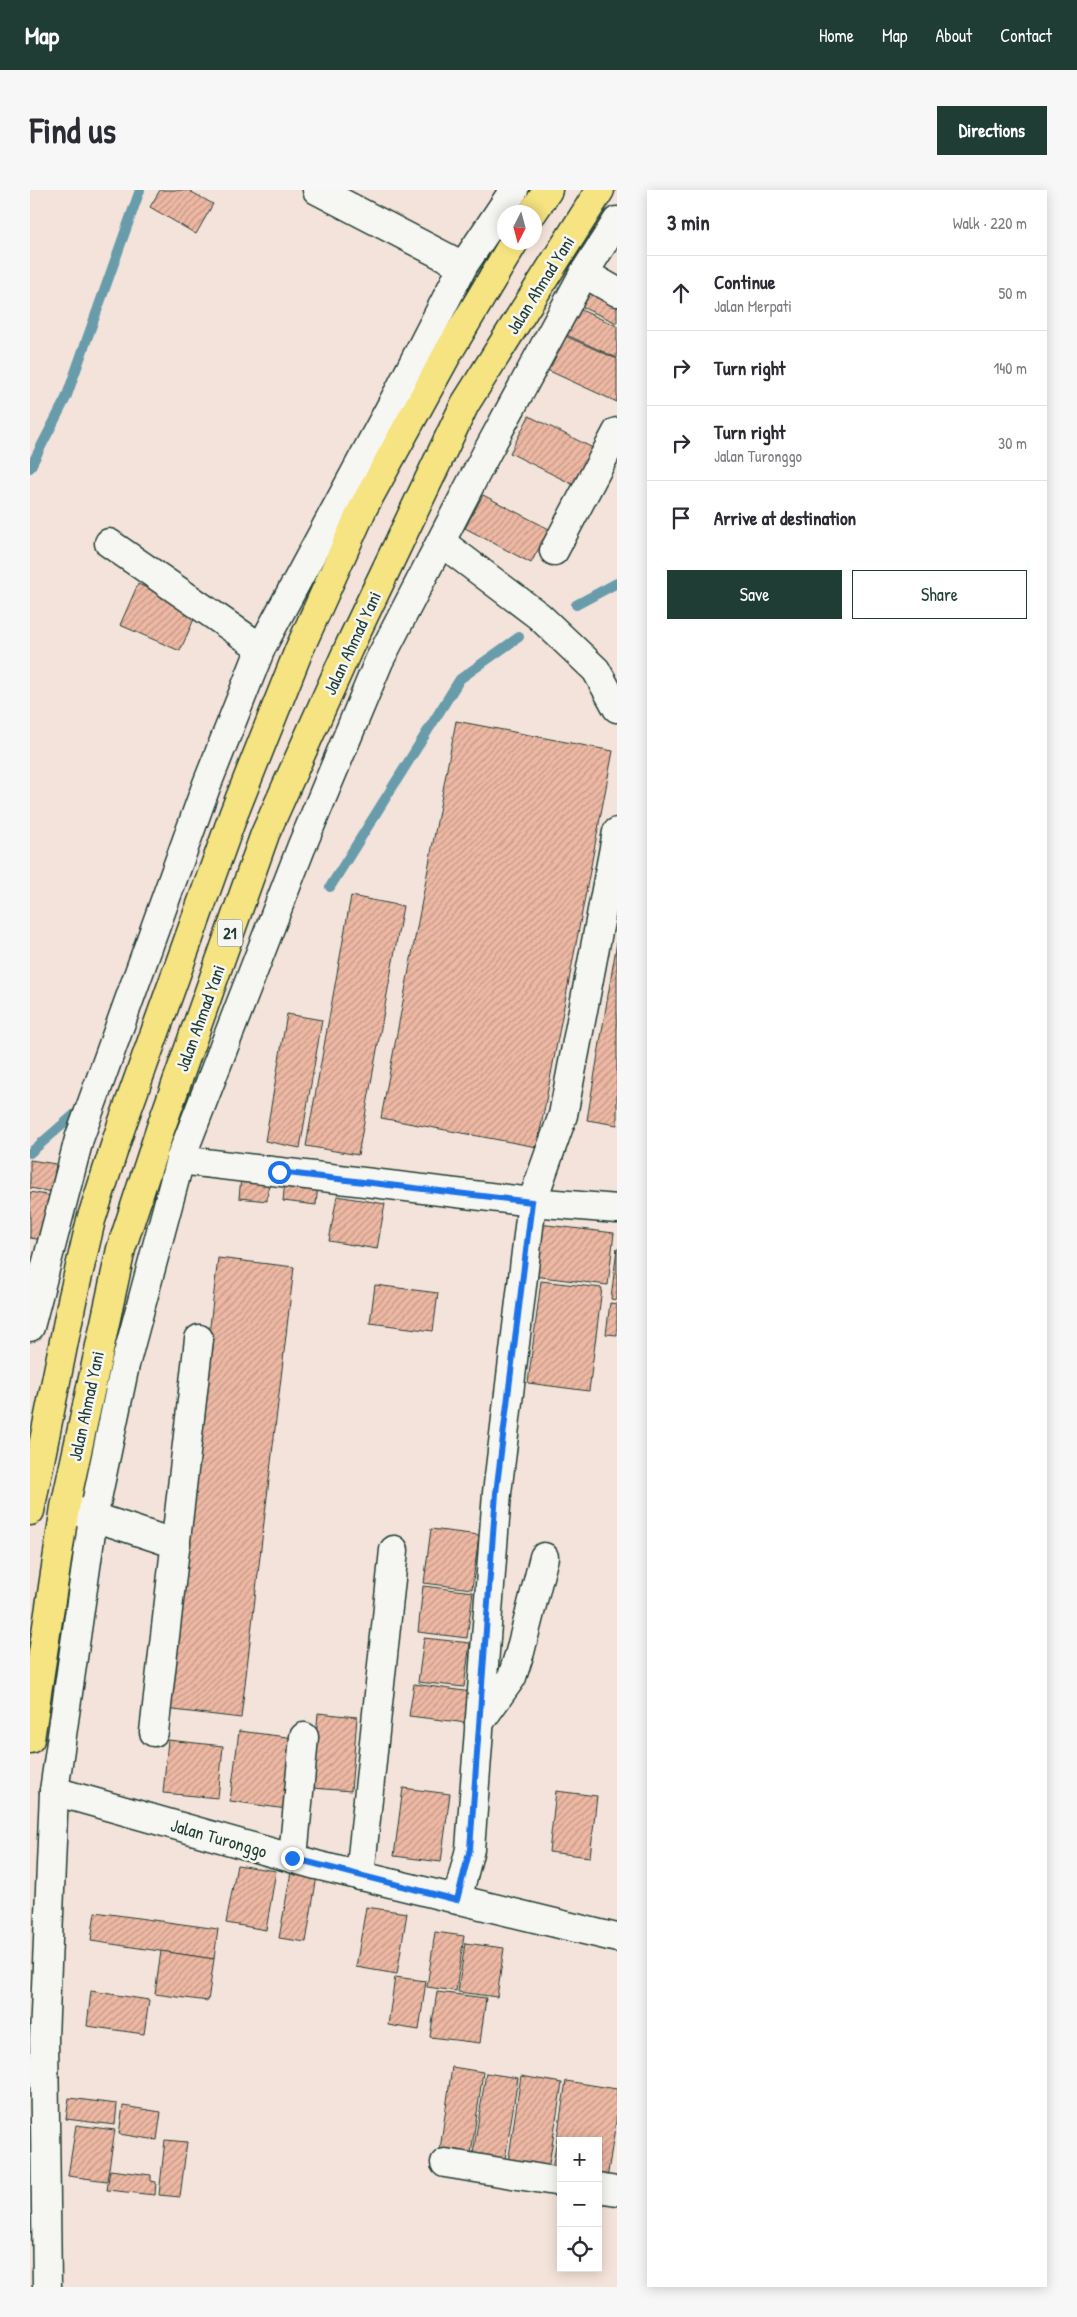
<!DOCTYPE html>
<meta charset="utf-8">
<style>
:root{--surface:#fff;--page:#f7f7f7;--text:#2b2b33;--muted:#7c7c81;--line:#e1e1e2;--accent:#1f3d34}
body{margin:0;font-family:"Patrick Hand",sans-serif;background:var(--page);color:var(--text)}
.controls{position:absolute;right:15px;bottom:15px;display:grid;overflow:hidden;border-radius:0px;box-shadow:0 2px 12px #0003}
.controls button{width:45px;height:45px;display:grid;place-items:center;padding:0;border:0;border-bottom:1px solid var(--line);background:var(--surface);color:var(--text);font:25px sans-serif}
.compass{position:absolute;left:467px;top:15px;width:45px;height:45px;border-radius:50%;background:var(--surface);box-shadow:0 2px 12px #0003;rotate:186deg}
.stop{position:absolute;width:15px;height:15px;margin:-11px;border:4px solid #1a73e8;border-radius:50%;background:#fff}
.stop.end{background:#1a73e8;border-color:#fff;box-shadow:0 1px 5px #0008}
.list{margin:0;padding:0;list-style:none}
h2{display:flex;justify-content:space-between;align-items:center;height:65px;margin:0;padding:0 20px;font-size:21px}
h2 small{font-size:16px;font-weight:400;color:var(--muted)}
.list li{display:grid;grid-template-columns:32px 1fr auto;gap:15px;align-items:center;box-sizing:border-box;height:75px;padding:0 20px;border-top:1px solid var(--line)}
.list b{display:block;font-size:19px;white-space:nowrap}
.list p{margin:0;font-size:16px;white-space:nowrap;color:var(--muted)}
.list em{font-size:16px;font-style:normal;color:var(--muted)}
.actions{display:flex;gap:10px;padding:15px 20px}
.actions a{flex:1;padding:11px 0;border:1px solid var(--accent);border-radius:0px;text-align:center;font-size:18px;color:var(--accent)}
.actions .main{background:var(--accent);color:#fff}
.icon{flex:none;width:28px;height:28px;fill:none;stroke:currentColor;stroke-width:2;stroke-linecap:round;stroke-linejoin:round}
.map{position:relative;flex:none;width:587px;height:2097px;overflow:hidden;border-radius:0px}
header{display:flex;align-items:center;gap:30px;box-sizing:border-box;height:70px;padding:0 25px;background:var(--accent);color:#fff}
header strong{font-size:24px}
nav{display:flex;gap:28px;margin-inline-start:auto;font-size:18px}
.intro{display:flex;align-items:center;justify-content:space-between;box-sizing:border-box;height:120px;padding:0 30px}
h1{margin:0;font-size:35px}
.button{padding:12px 22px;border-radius:0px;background:var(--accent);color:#fff;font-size:18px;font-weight:700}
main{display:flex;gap:30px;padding:0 30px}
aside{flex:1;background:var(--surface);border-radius:0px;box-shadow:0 2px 12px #0003}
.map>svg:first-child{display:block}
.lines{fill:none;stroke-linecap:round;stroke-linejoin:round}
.stream{stroke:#689cab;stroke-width:10}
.building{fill:url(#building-hatch);stroke:#1f3d34}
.minor-casing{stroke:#1f3d34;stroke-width:31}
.highway-casing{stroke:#1f3d34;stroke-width:31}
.minor{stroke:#f6f6f2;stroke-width:28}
.highway{stroke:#f6e381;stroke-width:28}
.route{stroke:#1a73e8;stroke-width:6}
.labels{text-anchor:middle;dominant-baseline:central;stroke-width:5;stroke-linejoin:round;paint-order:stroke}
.shield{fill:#f6f6f2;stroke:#60746d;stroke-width:1}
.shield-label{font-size:16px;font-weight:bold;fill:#1f3d34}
.street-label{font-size:18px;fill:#1f3d34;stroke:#f6f6f2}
</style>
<header>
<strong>Map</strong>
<nav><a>Home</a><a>Map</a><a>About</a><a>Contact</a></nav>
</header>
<div class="intro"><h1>Find us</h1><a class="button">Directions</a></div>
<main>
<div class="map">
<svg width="587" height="2097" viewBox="0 0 587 2097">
<defs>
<pattern id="building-hatch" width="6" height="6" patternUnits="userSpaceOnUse" patternTransform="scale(1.25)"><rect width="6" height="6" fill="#eeb8a3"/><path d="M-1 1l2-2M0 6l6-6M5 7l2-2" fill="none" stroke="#c09786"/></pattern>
</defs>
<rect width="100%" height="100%" fill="#f4e3da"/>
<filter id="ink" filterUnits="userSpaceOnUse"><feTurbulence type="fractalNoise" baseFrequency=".02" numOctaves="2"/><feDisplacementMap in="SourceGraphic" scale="10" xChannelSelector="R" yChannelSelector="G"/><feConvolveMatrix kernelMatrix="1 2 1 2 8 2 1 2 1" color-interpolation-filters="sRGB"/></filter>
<g filter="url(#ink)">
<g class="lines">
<g class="stream">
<path d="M 0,278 L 36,208 L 110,0"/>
<path d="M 546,415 L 587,393"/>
<path d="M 300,697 L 430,489 L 489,447"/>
<path d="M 0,963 L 46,923"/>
</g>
</g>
<g class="building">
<path d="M 130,0 L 158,0 L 183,14 L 166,44 L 120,17 Z"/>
<path d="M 556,96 L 587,110 L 587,133 L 547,115 Z"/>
<path d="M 542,116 L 587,136 L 587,168 L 530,142 Z"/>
<path d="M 531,144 L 587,169 L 587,212 L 515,179 Z"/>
<path d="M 499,226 L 565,259 L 546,296 L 480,263 Z"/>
<path d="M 453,305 L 519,339 L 501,373 L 435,338 Z"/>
<path d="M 108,394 L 168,420 L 150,461 L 90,435 Z"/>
<path d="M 426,531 L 583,561 L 507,957 L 351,928 Z"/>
<path d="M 321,706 L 373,716 L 328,965 L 276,956 Z"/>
<path d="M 587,752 L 587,935 L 557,930 Z"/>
<path d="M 257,824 L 292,830 L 270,958 L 235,951 Z"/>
<path d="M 0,970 L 26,974 L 22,1002 L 0,998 Z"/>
<path d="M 211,987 L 239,990 L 237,1011 L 209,1008 Z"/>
<path d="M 255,990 L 288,994 L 286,1015 L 253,1011 Z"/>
<path d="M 0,1002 L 22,1006 L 14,1050 L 0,1048 Z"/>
<path d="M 307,1006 L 355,1014 L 347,1059 L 299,1051 Z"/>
<path d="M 509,1034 L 584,1043 L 578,1095 L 503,1086 Z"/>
<path d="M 587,1058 L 587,1110 L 581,1109 Z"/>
<path d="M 188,1068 L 264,1077 L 211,1528 L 135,1519 Z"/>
<path d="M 511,1091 L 572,1098 L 559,1201 L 498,1193 Z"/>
<path d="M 345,1095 L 408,1103 L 403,1141 L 340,1133 Z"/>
<path d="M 580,1113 L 587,1114 L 587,1145 L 576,1144 Z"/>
<path d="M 401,1339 L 449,1345 L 442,1399 L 394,1393 Z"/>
<path d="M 393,1396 L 443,1402 L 437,1448 L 388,1442 Z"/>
<path d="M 394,1448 L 440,1453 L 434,1497 L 388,1492 Z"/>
<path d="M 384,1494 L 441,1502 L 437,1533 L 379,1526 Z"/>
<path d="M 288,1523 L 327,1527 L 321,1601 L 282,1598 Z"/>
<path d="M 209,1541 L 265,1548 L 256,1619 L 200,1611 Z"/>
<path d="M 138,1550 L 193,1556 L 188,1608 L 133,1603 Z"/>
<path d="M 373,1598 L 420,1604 L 411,1672 L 364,1666 Z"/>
<path d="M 526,1601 L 567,1606 L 560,1667 L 519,1662 Z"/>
<path d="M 207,1675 L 246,1681 L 236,1740 L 196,1733 Z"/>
<path d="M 261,1682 L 287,1686 L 276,1752 L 249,1748 Z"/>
<path d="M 336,1717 L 377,1723 L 367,1784 L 326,1777 Z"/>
<path d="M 65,1722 L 188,1739 L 184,1769 L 61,1751 Z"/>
<path d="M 405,1742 L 434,1746 L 426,1801 L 397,1797 Z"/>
<path d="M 435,1753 L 474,1758 L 467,1807 L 428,1802 Z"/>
<path d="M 131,1761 L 184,1769 L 178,1811 L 125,1804 Z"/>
<path d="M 365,1787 L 396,1791 L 389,1840 L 358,1835 Z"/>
<path d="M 61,1801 L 119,1810 L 114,1844 L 57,1836 Z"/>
<path d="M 407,1802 L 456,1808 L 450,1853 L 400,1847 Z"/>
<path d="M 422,1877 L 453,1882 L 441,1964 L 410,1959 Z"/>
<path d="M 456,1883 L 488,1888 L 475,1969 L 443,1964 Z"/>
<path d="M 491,1886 L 532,1893 L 518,1980 L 478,1973 Z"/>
<path d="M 536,1891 L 587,1899 L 587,1925 L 577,1989 L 568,1987 L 568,1951 L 531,1951 L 531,1982 L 522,1980 Z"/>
<path d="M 39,1908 L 87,1914 L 85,1935 L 36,1929 Z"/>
<path d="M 93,1916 L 131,1922 L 127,1950 L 89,1944 Z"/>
<path d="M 46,1935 L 85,1940 L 77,1991 L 38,1986 Z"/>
<path d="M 135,1950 L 157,1952 L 150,2007 L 129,2005 Z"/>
<path d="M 80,1980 L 121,1985 L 121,1991 L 126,1992 L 125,2005 L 77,2000 Z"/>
</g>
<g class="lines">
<g class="minor-casing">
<g id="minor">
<path d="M 287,0 L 433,76"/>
<path d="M 554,83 L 587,102"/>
<path d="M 411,352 L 509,426 L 566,480 L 587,518"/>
<path d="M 79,353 L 231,458"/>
<path d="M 524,361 L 587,242"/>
<path d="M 150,970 L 502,1012 L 587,1019"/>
<path d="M 0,1137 L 49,949 L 177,594 L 231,458 L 369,201 L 433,76 L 484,0"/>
<path d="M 46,1321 L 146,1354"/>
<path d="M 449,1533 L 482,1487 L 490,1462 L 514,1367"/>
<path d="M 124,1542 L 169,1149"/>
<path d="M 24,1601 L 286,1675 L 587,1748"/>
<path d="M 263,1668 L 274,1547"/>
<path d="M 330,1686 L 364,1360"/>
<path d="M 427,1710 L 440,1659 L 467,1303 L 502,1012 L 533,925 L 587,642"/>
<path d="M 415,1973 L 531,1992"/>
<path d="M 568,1998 L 587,2001"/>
<path d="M 17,2097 L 14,1848 L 24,1601 L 63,1328 L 95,1175 L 150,970 L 271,658 L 349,471 L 456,264 L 554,83 L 587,31"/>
</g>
</g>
<g class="highway-casing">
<g id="highway">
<path d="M 503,22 L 518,0"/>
<path d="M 0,1321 L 42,1111 L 61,1030 L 91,937 L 204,623 L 269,460 L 333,318 L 419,161 L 484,52"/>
<path d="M 0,1549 L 35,1317 L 91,1059 L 131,937 L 235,644 L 319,457 L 435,214 L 570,0"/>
</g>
</g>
<use href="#minor" class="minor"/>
<use href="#highway" class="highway"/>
</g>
</g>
<g class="lines" filter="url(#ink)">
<path class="route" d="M 249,982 L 502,1012 L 466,1303 L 440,1659 L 427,1710 L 262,1668"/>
</g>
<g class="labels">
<rect class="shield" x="187.5" y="729.5" width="25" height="27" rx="4"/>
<g class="shield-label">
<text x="200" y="743">21</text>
</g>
<g class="street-label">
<text transform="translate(510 95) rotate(-58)">Jalan Ahmad Yani</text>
<text transform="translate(322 453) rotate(-65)">Jalan Ahmad Yani</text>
<text transform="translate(170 828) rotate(-70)">Jalan Ahmad Yani</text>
<text transform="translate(56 1216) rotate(-78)">Jalan Ahmad Yani</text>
<text transform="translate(189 1648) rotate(16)">Jalan Turonggo</text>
</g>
</g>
</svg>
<div class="controls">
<button>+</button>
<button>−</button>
<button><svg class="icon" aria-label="locate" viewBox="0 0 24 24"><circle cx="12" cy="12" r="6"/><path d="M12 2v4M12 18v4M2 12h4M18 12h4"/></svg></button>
</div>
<svg class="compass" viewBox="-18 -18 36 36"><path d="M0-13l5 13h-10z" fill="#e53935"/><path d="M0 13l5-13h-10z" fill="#7c7c81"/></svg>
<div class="stop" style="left:249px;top:982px"></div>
<div class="stop end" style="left:262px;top:1668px"></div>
</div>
<aside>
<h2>3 min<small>Walk · 220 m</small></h2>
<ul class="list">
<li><svg class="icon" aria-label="ahead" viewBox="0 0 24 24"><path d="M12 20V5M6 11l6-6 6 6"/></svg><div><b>Continue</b><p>Jalan Merpati</p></div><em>50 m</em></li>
<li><svg class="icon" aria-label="right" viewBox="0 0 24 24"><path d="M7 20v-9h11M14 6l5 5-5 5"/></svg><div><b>Turn right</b></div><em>140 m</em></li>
<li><svg class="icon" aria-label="right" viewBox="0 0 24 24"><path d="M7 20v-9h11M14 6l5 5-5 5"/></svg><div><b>Turn right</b><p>Jalan Turonggo</p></div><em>30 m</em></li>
<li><svg class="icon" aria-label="arrive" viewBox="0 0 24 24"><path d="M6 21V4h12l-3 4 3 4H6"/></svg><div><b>Arrive at destination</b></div></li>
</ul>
<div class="actions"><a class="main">Save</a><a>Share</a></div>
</aside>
</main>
